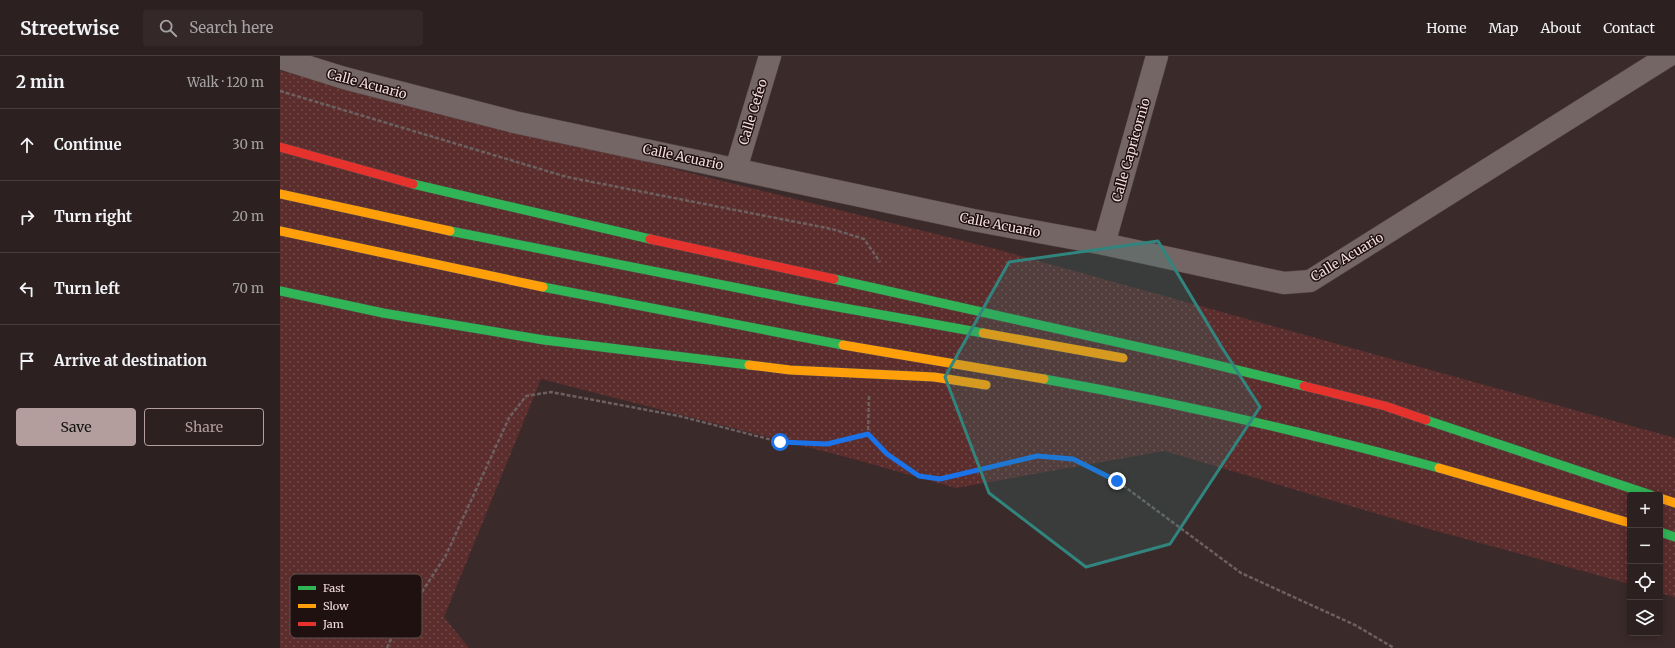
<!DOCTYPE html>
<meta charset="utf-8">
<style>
:root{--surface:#2c2020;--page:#342829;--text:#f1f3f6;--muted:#a6a3a5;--line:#483e3e;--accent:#b39e9d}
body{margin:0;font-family:Merriweather,serif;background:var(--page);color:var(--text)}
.controls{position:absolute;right:12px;bottom:12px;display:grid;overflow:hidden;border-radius:4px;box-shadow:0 2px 10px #0003}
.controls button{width:36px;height:36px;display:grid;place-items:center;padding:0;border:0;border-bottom:1px solid var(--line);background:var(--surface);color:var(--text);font:20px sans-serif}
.stop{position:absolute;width:12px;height:12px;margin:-9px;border:3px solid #1a73e8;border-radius:50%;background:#fff}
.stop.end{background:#1a73e8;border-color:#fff;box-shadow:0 1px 4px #0008}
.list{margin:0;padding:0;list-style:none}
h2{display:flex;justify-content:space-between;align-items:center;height:52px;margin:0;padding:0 16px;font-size:17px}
h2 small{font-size:13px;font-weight:400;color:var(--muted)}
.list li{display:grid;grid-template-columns:26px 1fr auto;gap:12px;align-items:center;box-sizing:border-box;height:72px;padding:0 16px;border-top:1px solid var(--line)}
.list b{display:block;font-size:15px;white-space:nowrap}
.list em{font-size:13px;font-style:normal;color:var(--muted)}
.actions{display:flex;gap:8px;padding:12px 16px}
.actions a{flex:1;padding:9px 0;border:1px solid var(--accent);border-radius:4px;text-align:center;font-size:14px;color:var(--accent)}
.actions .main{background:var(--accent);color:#111}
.icon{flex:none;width:22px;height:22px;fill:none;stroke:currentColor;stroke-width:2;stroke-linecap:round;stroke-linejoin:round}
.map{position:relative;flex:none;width:1395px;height:592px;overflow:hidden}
header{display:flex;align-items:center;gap:24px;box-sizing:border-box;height:56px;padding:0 20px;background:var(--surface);border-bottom:1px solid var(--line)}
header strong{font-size:19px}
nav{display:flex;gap:22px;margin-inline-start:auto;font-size:14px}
.search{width:280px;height:36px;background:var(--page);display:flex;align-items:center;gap:10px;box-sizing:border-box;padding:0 14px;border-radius:4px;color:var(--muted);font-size:15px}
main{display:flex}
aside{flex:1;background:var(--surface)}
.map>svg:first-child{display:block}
.grass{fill:url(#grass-dots)}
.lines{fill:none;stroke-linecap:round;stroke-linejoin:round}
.street-casing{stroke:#584848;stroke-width:23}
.fast-casing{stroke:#584848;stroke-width:10}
.slow-casing{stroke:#584848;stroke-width:10}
.jam-casing{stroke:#584848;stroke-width:10}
.path{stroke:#6d6060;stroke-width:2.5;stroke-dasharray:4 2;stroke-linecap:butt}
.street{stroke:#736665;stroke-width:22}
.fast{stroke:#30b455;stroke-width:9}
.slow{stroke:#ff9f0a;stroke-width:9}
.jam{stroke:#e5322d;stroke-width:9}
.route{stroke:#1a73e8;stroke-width:5}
.marked{fill:#31857e;fill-opacity:0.2;stroke:#31857e;stroke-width:3;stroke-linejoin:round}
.labels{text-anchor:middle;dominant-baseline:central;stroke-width:3;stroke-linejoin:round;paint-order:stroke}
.street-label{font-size:13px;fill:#f3dddb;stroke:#201111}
.key{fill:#201111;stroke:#5f4e4e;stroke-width:1}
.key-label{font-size:11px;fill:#f3dddb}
</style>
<header>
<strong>Streetwise</strong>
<div class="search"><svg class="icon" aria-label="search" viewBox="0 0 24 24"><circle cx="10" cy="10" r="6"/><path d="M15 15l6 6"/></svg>Search here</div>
<nav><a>Home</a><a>Map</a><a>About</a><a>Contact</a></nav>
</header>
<main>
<aside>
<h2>2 min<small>Walk · 120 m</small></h2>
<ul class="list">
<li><svg class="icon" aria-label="ahead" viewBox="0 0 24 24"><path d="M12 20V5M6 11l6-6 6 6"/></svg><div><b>Continue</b></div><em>30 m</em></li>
<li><svg class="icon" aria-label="right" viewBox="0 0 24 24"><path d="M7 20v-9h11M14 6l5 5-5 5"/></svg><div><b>Turn right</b></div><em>20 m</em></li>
<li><svg class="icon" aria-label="left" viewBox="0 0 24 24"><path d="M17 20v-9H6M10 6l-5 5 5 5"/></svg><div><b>Turn left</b></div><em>70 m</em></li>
<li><svg class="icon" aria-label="arrive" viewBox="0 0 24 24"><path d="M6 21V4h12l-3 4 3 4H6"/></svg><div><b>Arrive at destination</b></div></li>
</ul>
<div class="actions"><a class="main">Save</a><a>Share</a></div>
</aside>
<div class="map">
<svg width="1395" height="592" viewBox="0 0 1395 592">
<defs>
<pattern id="grass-dots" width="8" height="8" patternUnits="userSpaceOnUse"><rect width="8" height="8" fill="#5b2d2d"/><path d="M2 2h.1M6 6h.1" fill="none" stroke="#734b4b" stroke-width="1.8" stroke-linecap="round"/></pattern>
</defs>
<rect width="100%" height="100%" fill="#3b2a2a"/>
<path class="grass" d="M 0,15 L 712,192 L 1395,382 L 1395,541 L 1380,537 L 1380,439 L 1350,439 L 1350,528 L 1142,471 L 884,395 L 676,432 L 570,402 L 261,323 L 164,561 L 189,592 L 0,592 Z"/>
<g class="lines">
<g class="street-casing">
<g id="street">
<path d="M 0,2 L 64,22 L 234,66 L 693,164 L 824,188 L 1004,227 L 1030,225 L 1388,0"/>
<path d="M 456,113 L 490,0"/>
<path d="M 824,188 L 877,0"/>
</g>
</g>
<g class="fast-casing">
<g id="fast">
<path d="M 133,128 L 370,183"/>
<path d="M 170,175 L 519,244 L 703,277"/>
<path d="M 554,223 L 899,300 L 1024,330"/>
<path d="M 263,231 L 563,289"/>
<path d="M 0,235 L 103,257 L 264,284 L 469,309"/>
<path d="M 764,323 C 897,347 1029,377 1159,412"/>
<path d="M 1146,364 L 1371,439"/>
<path d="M 1380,476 L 1395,481"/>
</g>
</g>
<g class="slow-casing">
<g id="slow">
<path d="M 0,138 L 170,175"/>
<path d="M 0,175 L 263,231"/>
<path d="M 703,277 L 843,302"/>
<path d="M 563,289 L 764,323"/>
<path d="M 469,309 L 510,314 L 654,321 L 706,329"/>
<path d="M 1159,412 L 1350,467"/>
<path d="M 1380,442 L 1395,447"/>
</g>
</g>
<g class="jam-casing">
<g id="jam">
<path d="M 0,91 L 133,128"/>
<path d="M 370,183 L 554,223"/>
<path d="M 1024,330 L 1105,350 L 1146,364"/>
</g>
</g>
<g class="path">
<path d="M 0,35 L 287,121 L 552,173 L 584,183 L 600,206"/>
<path d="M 589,340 L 588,378 L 607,398 L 639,420 L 660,423 L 757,400 L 793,403 L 837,425 L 961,517 L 1075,569 L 1114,592"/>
<path d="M 107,592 L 110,585 L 166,499 L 229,362 L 246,340 L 271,336 L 399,360 L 500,386 L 547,388 L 588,378"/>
</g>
<use href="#street" class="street"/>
<use href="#fast" class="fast"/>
<use href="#slow" class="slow"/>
<use href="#jam" class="jam"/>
</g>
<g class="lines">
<path class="route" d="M 500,386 L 547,388 L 588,378 L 607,398 L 639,420 L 660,423 L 757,400 L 793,403 L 837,425"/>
</g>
<path class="marked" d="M 878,185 L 941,290 L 980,351 L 890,488 L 806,511 L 709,437 L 665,321 L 729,206 Z"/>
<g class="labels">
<g class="street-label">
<text transform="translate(87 28) rotate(15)">Calle Acuario</text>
<text transform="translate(473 56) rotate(-73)">Calle Cefeo</text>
<text transform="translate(851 94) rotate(-74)">Calle Capricornio</text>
<text transform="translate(403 101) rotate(12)">Calle Acuario</text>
<text transform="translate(720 169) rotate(11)">Calle Acuario</text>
<text transform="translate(1067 201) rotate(-31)">Calle Acuario</text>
</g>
</g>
<rect x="10" y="518" width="132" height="64" rx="6" class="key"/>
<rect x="18" y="530" width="18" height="4" fill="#30b455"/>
<rect x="18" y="548" width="18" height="4" fill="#ff9f0a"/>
<rect x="18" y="566" width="18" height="4" fill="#e5322d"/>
<g class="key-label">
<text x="43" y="536">Fast</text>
<text x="43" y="554">Slow</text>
<text x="43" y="572">Jam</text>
</g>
</svg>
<div class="controls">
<button>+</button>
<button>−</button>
<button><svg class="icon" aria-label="locate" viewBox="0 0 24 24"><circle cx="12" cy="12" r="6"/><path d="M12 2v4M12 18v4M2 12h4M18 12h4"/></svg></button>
<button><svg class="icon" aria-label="layers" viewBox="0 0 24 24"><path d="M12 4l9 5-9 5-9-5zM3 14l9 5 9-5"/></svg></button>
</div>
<div class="stop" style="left:500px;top:386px"></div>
<div class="stop end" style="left:837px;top:425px"></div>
</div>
</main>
